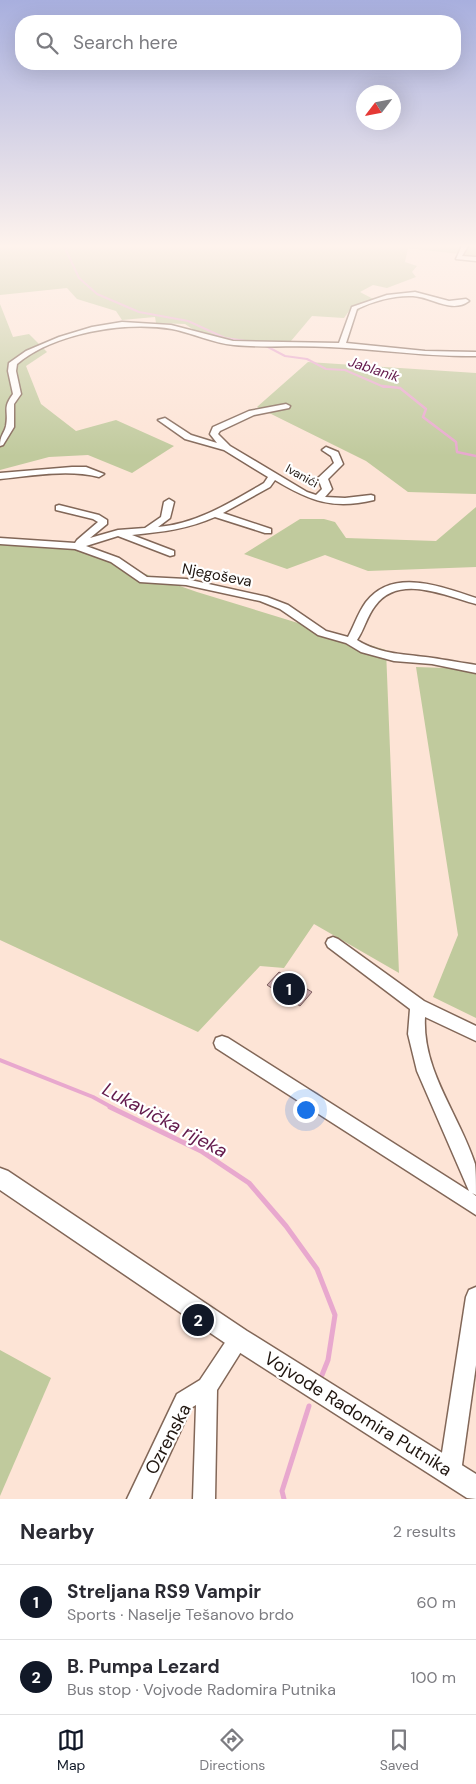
<!DOCTYPE html>
<meta charset="utf-8">
<style>
:root{--surface:#fff;--page:#f2f2f3;--text:#2b2b33;--muted:#7c7c81;--line:#e1e1e2;--accent:#111827}
body{margin:0;font-family:"DM Sans",sans-serif;background:var(--page);color:var(--text)}
.compass{position:absolute;left:356px;top:85px;width:45px;height:45px;border-radius:50%;background:var(--surface);box-shadow:0 5px 20px #0002;rotate:238deg}
.you{position:absolute;left:305px;top:1109px;width:18px;height:18px;margin:-12px;border:4px solid #fff;border-radius:50%;background:#1a73e8;box-shadow:0 0 0 8px #1a73e833}
.badge{display:grid;place-items:center;width:32px;height:32px;border-radius:50%;background:var(--accent);color:#fff;font-size:16px;font-weight:700}
.pin{position:absolute;translate:-50% -50%;border:2px solid #fff;box-shadow:0 1px 5px #0006}
.list{margin:0;padding:0;list-style:none}
h2{display:flex;justify-content:space-between;align-items:center;height:65px;margin:0;padding:0 20px;font-size:21px}
h2 small{font-size:16px;font-weight:400;color:var(--muted)}
.list li{display:grid;grid-template-columns:32px 1fr auto;gap:15px;align-items:center;box-sizing:border-box;height:75px;padding:0 20px;border-top:1px solid var(--line)}
.list b{display:block;font-size:19px;white-space:nowrap}
.list p{margin:0;font-size:16px;white-space:nowrap;color:var(--muted)}
.list em{font-size:16px;font-style:normal;color:var(--muted)}
.icon{flex:none;width:28px;height:28px;fill:none;stroke:currentColor;stroke-width:2;stroke-linecap:round;stroke-linejoin:round}
.map{position:relative;flex:none;width:476px;height:1499px;overflow:hidden}
.search{position:absolute;background:var(--surface);box-shadow:0 5px 20px #0002;left:15px;right:15px;top:15px;height:55px;display:flex;align-items:center;gap:12px;box-sizing:border-box;padding:0 18px;border-radius:20px;color:var(--muted);font-size:19px}
.sheet{height:215px;background:var(--surface)}
nav{display:flex;justify-content:space-around;align-items:center;box-sizing:border-box;height:70px;border-top:1px solid var(--line);background:var(--surface);font-size:14px;color:var(--muted)}
nav a{display:grid;justify-items:center;gap:2px}
nav .on{color:var(--accent)}
.map>svg:first-child{display:block}
.green{fill:#c0ca9d}
.lines{fill:none;stroke-linecap:round;stroke-linejoin:round}
.stream-far3{stroke:#e8a8ce;stroke-width:2}
.stream-far2{stroke:#e8a8ce;stroke-width:2.5}
.stream-far1{stroke:#e8a8ce;stroke-width:4}
.stream{stroke:#e8a8ce;stroke-width:5}
.building{fill:#d1aeaf;stroke:#836364}
.minor-casing{stroke:#826758;stroke-width:3}
.major-casing{stroke:#826758;stroke-width:3}
.minor{fill:#fff;fill-rule:evenodd}
.major{fill:#fff;fill-rule:evenodd}
.labels{text-anchor:middle;dominant-baseline:central;stroke-width:4.5;stroke-linejoin:round;paint-order:stroke}
.far-street-label{font-size:12px;fill:#1f150f;stroke:#fff}
.far-water-label{font-size:14px;font-style:italic;fill:#631a4c;stroke:#fff}
.street-label{font-size:15px;fill:#1f150f;stroke:#fff}
.near-street-label{font-size:18px;fill:#1f150f;stroke:#fff}
.near-water-label{font-size:19px;font-style:italic;fill:#631a4c;stroke:#fff}
</style>
<div class="map">
<svg width="476" height="1499" viewBox="0 0 476 1499">
<rect width="100%" height="100%" fill="#fde4d6"/>
<g class="green">
<path d="M 0,246 L 476,246 L 476,256 L 408,248 L 405,262 L 417,266 L 412,272 L 416,277 L 387,288 L 373,285 L 360,292 L 377,301 L 362,304 L 359,311 L 349,311 L 344,318 L 312,316 L 291,341 L 228,343 L 197,332 L 185,324 L 156,323 L 155,317 L 122,320 L 116,311 L 77,299 L 67,288 L 0,295 Z"/>
<path d="M 0,304 L 13,337 L 29,334 L 47,352 L 26,366 L 41,404 L 76,431 L 116,420 L 174,446 L 132,473 L 88,455 L 49,457 L 0,470 Z"/>
<path d="M 308,362 L 476,373 L 476,494 L 408,492 L 366,461 L 257,407 Z"/>
<path d="M 476,507 L 476,567 L 368,571 L 325,555 L 287,569 L 244,554 L 300,519 L 324,519 L 335,522 L 346,538 L 436,541 Z"/>
<path d="M 0,543 L 68,547 L 197,592 L 386,650 L 399,973 L 314,924 L 284,968 L 260,966 L 198,1032 L 0,940 Z"/>
<path d="M 416,667 L 476,669 L 476,1018 L 433,997 L 458,935 Z"/>
<path d="M 0,1350 L 51,1378 L 0,1496 Z"/>
</g>
<g class="lines">
<g class="stream-far3">
<path d="M 64,246 L 79,278 L 97,294 L 139,312 L 188,321 L 225,338 L 253,342"/>
<path d="M 266,346 L 285,356 L 307,359 L 326,369 L 345,370 L 384,387 L 391,387"/>
</g>
<path class="stream-far2" d="M 382,386 L 400,388 L 426,409 L 423,417 L 456,442 L 457,452 L 476,456"/>
<path class="stream-far1" d="M 0,1060 L 93,1097 L 113,1108"/>
<g class="stream">
<path d="M 110,1107 L 201,1151 L 249,1183 L 286,1226 L 317,1269 L 335,1315 L 328,1360 L 322,1375"/>
<path d="M 284,1499 L 282,1491 L 309,1406"/>
</g>
</g>
<path class="building" d="M 279,972 L 312,992 L 300,1006 L 267,985 Z"/>
<g class="lines">
<g class="minor-casing">
<g id="minor">
<path d="M 462,246 L 468,246 L 462,256 L 476,257 L 476,261 L 456,259 Z"/>
<path d="M 415,292 L 449,301 L 466,299 L 469,301 C 452,314 432,297 413,296 C 395,295 373,301 357,309 L 346,343 L 425,351 L 476,352 L 476,356 C 427,357 378,349 329,347 C 297,345 266,348 234,345 C 212,343 193,333 172,329 C 125,321 54,333 17,364 L 16,371 L 21,394 L 14,404 L 14,427 L 3,445 L 0,446 C 0,435 4,434 6,426 C 9,410 2,409 13,394 L 8,371 L 9,363 L 26,351 L 59,337 L 92,327 L 122,322 L 171,325 L 233,341 L 339,343 L 352,307 L 387,295 Z"/>
<path d="M 286,404 L 290,406 L 289,408 L 254,415 L 220,431 L 218,434 L 230,446 L 307,492 L 316,495 L 322,489 L 318,478 L 334,463 L 331,456 L 322,450 L 326,447 L 338,452 L 343,464 L 328,479 L 332,489 L 325,497 L 345,498 L 371,495 L 374,496 L 374,500 C 333,510 310,501 275,480 L 270,487 L 223,513 L 271,529 L 271,533 L 265,533 L 215,517 C 188,529 162,532 132,535 L 174,551 L 174,555 L 170,556 L 118,536 L 86,546 L 119,558 L 147,577 L 186,579 L 267,597 L 288,605 L 326,631 L 348,637 C 354,626 358,613 366,602 C 393,567 442,587 476,598 L 476,604 C 445,596 399,573 375,606 C 367,616 364,630 357,640 C 381,655 406,654 433,658 C 447,660 462,663 476,665 L 476,673 L 432,664 L 394,661 L 361,652 L 346,643 L 318,635 L 280,609 L 260,601 L 186,585 L 140,582 L 111,562 L 75,549 L 0,544 L 0,538 L 75,543 L 77,540 L 98,522 L 93,519 L 56,510 L 56,506 L 59,505 L 99,515 L 107,520 L 107,524 L 90,538 L 118,530 L 145,528 L 161,517 L 164,502 L 169,499 L 174,502 L 170,518 L 158,527 C 197,524 231,502 264,483 L 268,477 L 224,450 L 185,439 L 158,420 L 165,418 L 191,435 L 217,443 L 210,434 L 213,427 L 249,411 Z"/>
<path d="M 72,467 L 86,467 L 104,474 L 99,477 C 67,469 32,476 0,479 L 0,473 Z"/>
<path d="M 333,937 L 338,939 L 424,1001 L 476,1026 L 476,1041 L 425,1017 C 422,1071 459,1114 475,1164 C 476,1173 476,1185 476,1195 L 472,1193 L 476,1196 L 476,1215 L 216,1048 L 214,1043 L 216,1038 L 222,1036 L 228,1038 L 469,1191 L 417,1071 L 408,1034 L 410,1009 L 328,947 L 326,943 L 328,939 Z"/>
<path d="M 476,1287 L 476,1365 L 461,1472 L 458,1480 L 450,1483 L 442,1480 L 439,1472 L 466,1297 L 469,1290 Z"/>
<path d="M 239,1329 L 246,1332 L 249,1339 L 217,1390 L 215,1499 L 193,1499 L 196,1405 L 191,1408 L 149,1499 L 127,1499 L 177,1394 L 200,1380 L 232,1332 Z"/>
</g>
</g>
<g class="major-casing">
<path id="major" d="M 0,1168 L 8,1171 L 247,1331 L 476,1474 L 476,1499 L 467,1498 L 231,1347 L 0,1190 Z"/>
</g>
<use href="#minor" class="minor"/>
<use href="#major" class="major"/>
</g>
<linearGradient id="sky" x2="0" y2="1"><stop stop-color="#a8afde"/><stop offset="0.54" stop-color="#fef3ed"/><stop offset="1" stop-color="#fef3ed" stop-opacity="0"/></linearGradient>
<rect width="476" height="456" fill="url(#sky)"/>
<g class="labels">
<g class="far-street-label">
<text transform="translate(302 476) rotate(29)">Ivanići</text>
</g>
<g class="far-water-label">
<text transform="translate(374 369) rotate(18)">Jablanik</text>
</g>
<g class="street-label">
<text transform="translate(217 575) rotate(11)">Njegoševa</text>
</g>
<g class="near-street-label">
<text transform="translate(358 1414) rotate(32)">Vojvode Radomira Putnika</text>
<text transform="translate(168 1439) rotate(-62)">Ozrenska</text>
</g>
<g class="near-water-label">
<text transform="translate(165 1120) rotate(28)">Lukavička rijeka</text>
</g>
</g>
</svg>
<svg class="compass" viewBox="-18 -18 36 36"><path d="M0-13l5 13h-10z" fill="#e53935"/><path d="M0 13l5-13h-10z" fill="#7c7c81"/></svg>
<div class="you"></div>
<div class="pin badge" style="left:289px;top:989px">1</div>
<div class="pin badge" style="left:198px;top:1320px">2</div>
<div class="search"><svg class="icon" aria-label="search" viewBox="0 0 24 24"><circle cx="10" cy="10" r="6"/><path d="M15 15l6 6"/></svg>Search here</div>
</div>
<section class="sheet">
<h2>Nearby<small>2 results</small></h2>
<ul class="list">
<li><span class="badge">1</span><div><b>Streljana RS9 Vampir</b><p>Sports · Naselje Tešanovo brdo</p></div><em>60 m</em></li>
<li><span class="badge">2</span><div><b>B. Pumpa Lezard</b><p>Bus stop · Vojvode Radomira Putnika</p></div><em>100 m</em></li>
</ul>
</section>
<nav>
<a class="on"><svg class="icon" aria-label="map" viewBox="0 0 24 24"><path d="M3 6l6-2 6 2 6-2v14l-6 2-6-2-6 2zM9 4v14M15 6v14"/></svg>Map</a>
<a><svg class="icon" aria-label="directions" viewBox="0 0 24 24"><path d="M12 3l9 9-9 9-9-9zM9 14v-3h6M13 9l2 2-2 2"/></svg>Directions</a>
<a><svg class="icon" aria-label="saved" viewBox="0 0 24 24"><path d="M7 4h10v16l-5-4-5 4z"/></svg>Saved</a>
</nav>
